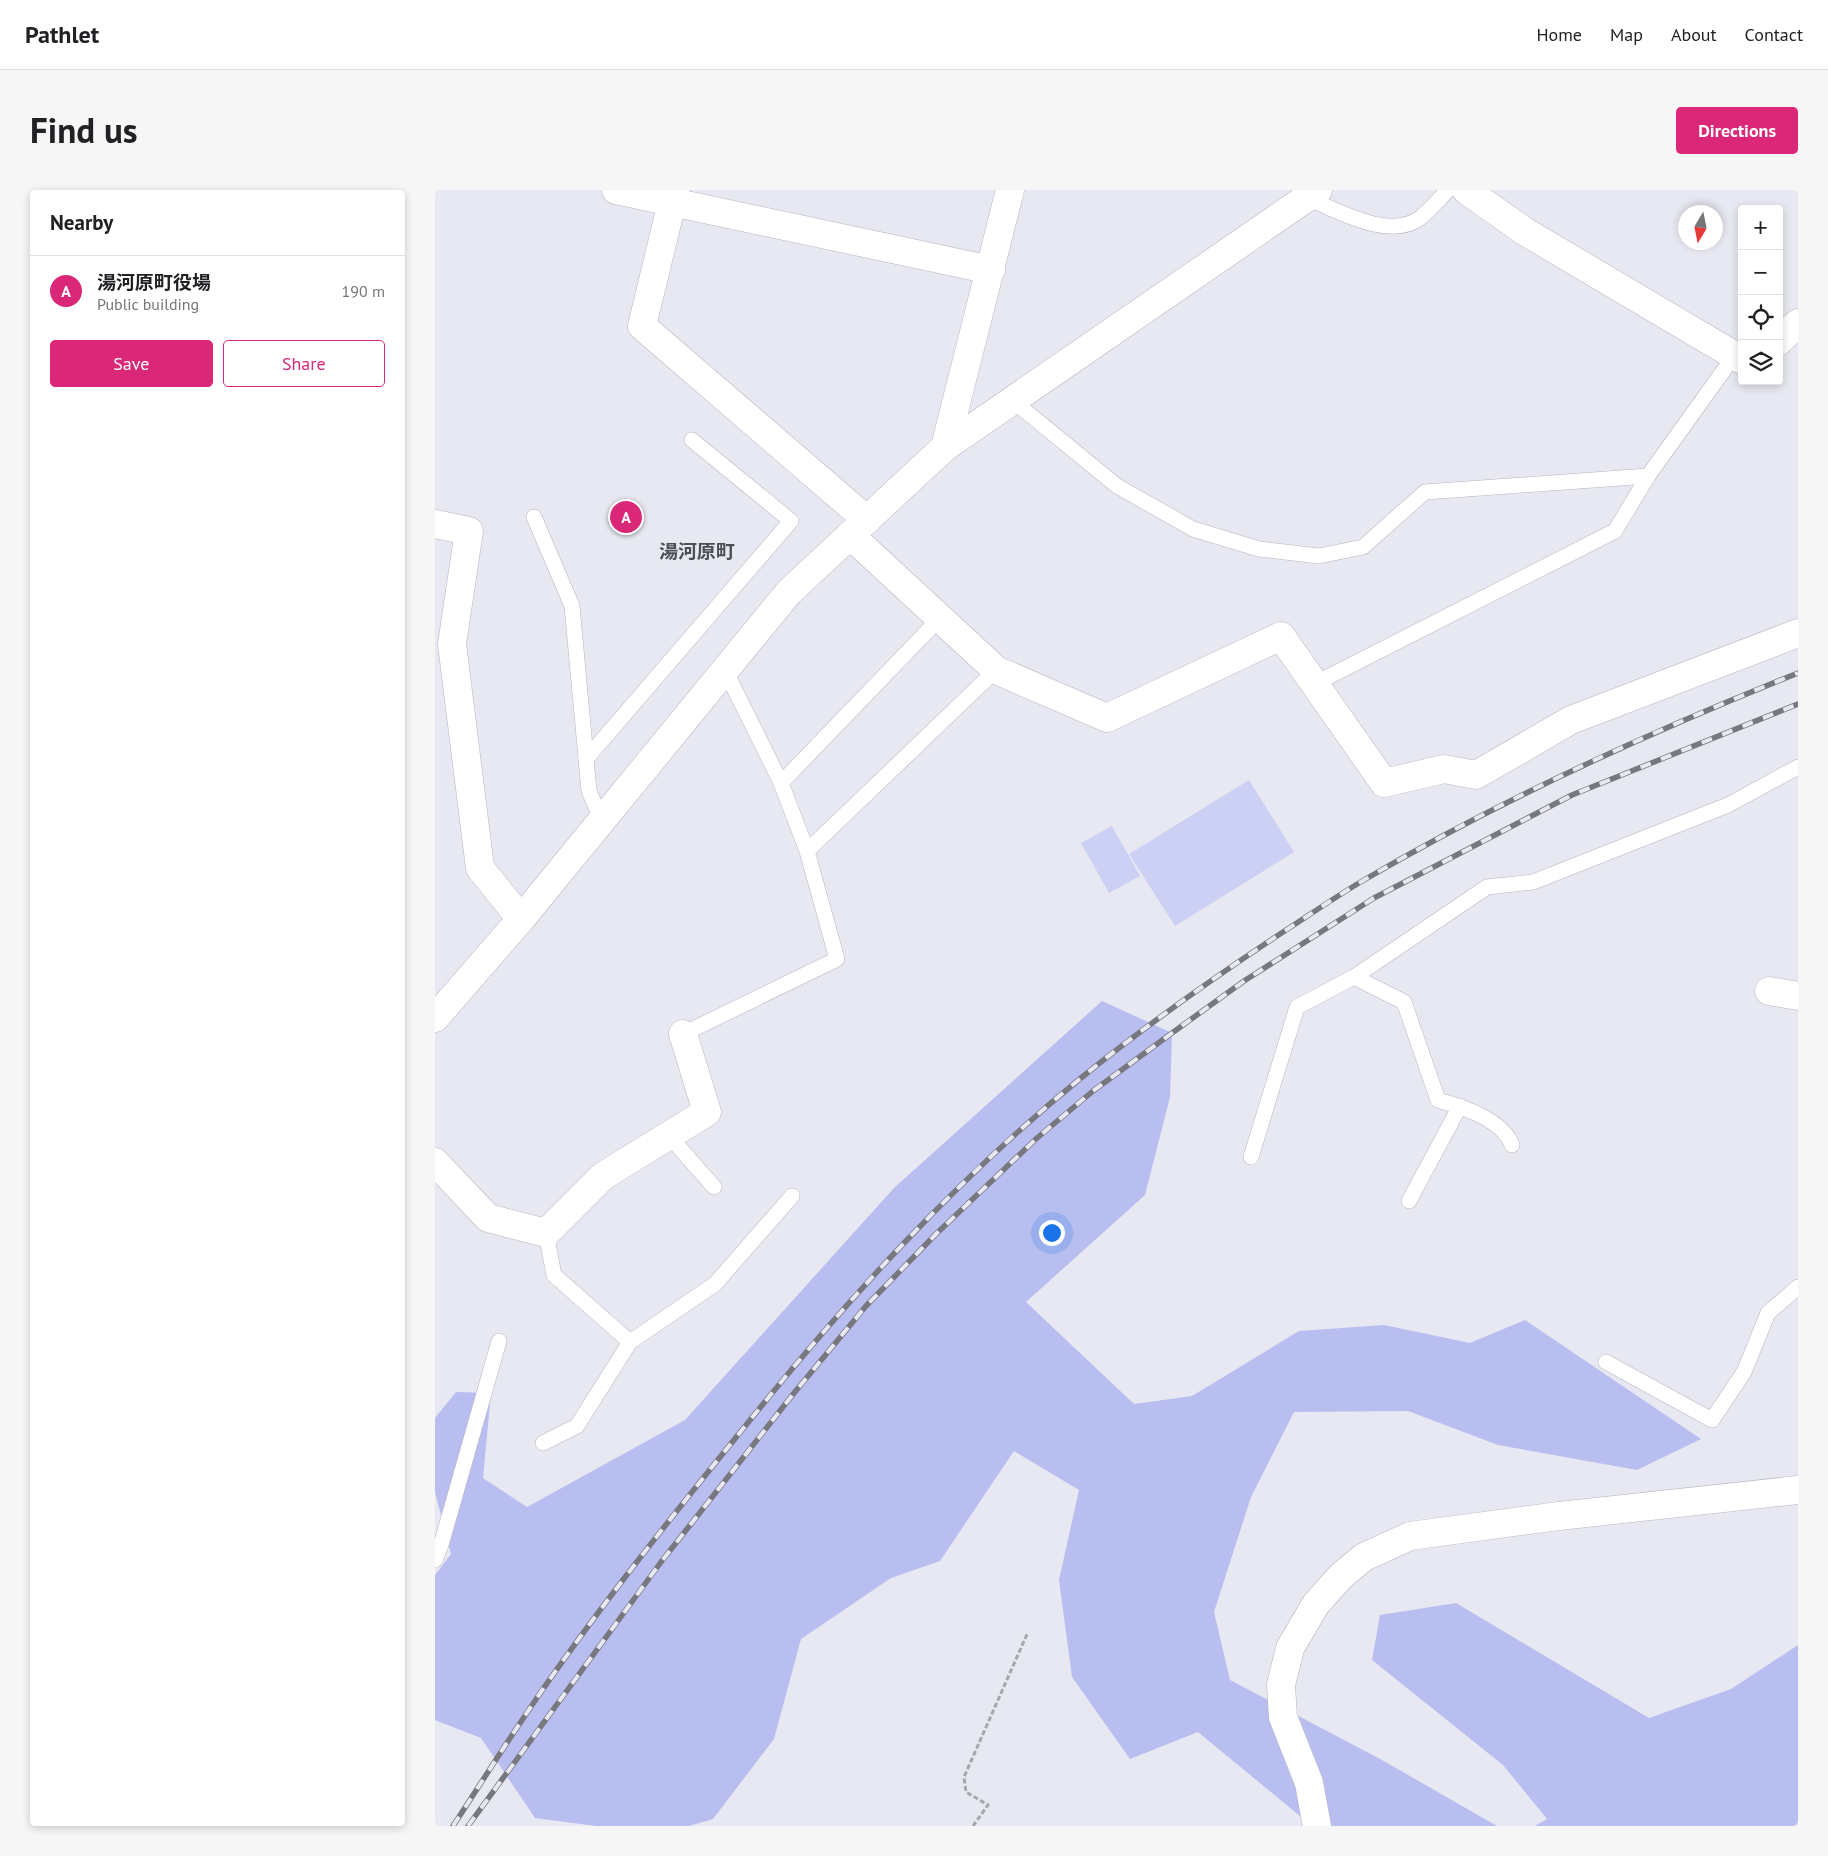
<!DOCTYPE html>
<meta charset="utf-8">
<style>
:root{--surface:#fff;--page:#f6f6f6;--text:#202124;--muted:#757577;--line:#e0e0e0;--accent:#db2777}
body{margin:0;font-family:"PT Sans","Noto Sans JP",sans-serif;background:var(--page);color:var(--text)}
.controls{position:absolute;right:15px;top:15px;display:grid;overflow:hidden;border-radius:5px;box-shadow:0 2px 8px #0003}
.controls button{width:45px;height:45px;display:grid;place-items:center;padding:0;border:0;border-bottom:1px solid var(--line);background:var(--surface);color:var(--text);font:25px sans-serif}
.compass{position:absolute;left:1243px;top:15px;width:45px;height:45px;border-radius:50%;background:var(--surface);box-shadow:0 2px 8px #0003;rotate:190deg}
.you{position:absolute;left:616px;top:1042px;width:18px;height:18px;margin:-12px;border:4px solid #fff;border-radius:50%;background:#1a73e8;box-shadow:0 0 0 8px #1a73e833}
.badge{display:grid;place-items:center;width:32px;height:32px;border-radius:50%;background:var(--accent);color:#fff;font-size:16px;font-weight:700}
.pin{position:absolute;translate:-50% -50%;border:2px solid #fff;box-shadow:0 1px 5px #0006}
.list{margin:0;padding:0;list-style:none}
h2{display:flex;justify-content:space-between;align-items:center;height:65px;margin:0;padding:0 20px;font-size:21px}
h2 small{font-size:16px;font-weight:400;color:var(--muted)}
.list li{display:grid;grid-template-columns:32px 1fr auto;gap:15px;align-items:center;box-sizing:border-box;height:70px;padding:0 20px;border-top:1px solid var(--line)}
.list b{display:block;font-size:19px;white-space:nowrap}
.list p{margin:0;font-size:16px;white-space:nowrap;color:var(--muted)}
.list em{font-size:16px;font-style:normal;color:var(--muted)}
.actions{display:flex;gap:10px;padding:15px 20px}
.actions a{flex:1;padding:11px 0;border:1px solid var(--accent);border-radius:5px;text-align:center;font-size:18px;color:var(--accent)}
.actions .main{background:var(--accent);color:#fff}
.icon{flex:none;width:28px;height:28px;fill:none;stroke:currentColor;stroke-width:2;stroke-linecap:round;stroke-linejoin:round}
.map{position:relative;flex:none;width:1363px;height:1636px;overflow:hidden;border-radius:5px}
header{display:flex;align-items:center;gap:30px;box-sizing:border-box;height:70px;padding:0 25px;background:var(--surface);border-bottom:1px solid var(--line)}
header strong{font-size:24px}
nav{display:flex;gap:28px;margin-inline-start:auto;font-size:18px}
.intro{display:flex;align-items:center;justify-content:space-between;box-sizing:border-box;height:120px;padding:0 30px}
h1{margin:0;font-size:35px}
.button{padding:12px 22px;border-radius:5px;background:var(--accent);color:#fff;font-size:18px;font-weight:700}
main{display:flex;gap:30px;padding:0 30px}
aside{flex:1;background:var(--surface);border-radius:5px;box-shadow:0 2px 8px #0003}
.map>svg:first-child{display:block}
.green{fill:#b9bef1}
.building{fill:#ccd0f5}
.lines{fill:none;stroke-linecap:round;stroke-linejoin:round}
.lane-casing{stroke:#b6b7c0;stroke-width:16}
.street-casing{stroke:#b6b7c0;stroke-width:29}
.secondary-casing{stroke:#b6b7c0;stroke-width:29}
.path{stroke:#a6a7ae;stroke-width:3;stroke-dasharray:5 2.5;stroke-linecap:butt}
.lane{stroke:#fff;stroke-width:15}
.street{stroke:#fff;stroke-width:28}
.secondary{stroke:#fff;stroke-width:28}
.rail-casing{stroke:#77787e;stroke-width:5.5}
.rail{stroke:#e7e8f1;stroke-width:4;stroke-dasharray:11;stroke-linecap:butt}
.labels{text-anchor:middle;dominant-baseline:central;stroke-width:4;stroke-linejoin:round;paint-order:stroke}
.district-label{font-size:19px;font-weight:bold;fill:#4d4e56;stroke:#e7e8f1}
</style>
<header>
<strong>Pathlet</strong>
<nav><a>Home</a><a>Map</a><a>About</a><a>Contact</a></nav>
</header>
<div class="intro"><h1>Find us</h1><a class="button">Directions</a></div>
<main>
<aside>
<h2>Nearby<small></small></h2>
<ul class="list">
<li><span class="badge">A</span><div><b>湯河原町役場</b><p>Public building</p></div><em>190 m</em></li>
</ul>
<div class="actions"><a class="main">Save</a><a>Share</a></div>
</aside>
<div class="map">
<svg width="1363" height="1636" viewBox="0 0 1363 1636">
<rect width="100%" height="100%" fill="#e7e8f1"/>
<g class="green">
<path d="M 667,811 L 737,843 L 735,907 L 710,1005 L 591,1112 L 699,1214 L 757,1206 L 864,1141 L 949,1135 L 1035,1153 L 1090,1130 L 1266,1249 L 1202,1280 L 1063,1255 L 973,1221 L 859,1222 L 816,1307 L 779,1422 L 795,1490 L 947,1570 L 1062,1636 L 877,1636 L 763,1542 L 695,1569 L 637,1487 L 624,1390 L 644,1300 L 579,1261 L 505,1371 L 456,1388 L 366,1449 L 339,1549 L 278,1629 L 254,1636 L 161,1636 L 100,1628 L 46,1548 L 0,1530 L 0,1385 L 16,1364 L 0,1302 L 0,1228 L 21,1202 L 56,1203 L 48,1288 L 92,1317 L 250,1230 L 459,998 Z"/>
<path d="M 1021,1413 L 1214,1528 L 1296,1499 L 1363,1455 L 1363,1636 L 1100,1636 L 1112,1629 L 1068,1575 L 937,1470 L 945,1425 Z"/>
</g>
<g class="building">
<path d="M 814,590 L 859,662 L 740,736 L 694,664 Z"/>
<path d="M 677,636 L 705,686 L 674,703 L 646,653 Z"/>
</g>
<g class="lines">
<g class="lane-casing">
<g id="lane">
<path d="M 872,8 C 902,20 954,51 985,28 C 995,20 1004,9 1013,0"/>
<path d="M 577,210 L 682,296 L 758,339 L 824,359 L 884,366 L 928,357 L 990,302 L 1213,286"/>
<path d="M 99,327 L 137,416 L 154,601 L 167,631"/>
<path d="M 881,493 L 1180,341 L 1213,286 L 1299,166"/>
<path d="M 151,569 L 356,331 L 257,250"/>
<path d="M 346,593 L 505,428"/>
<path d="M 372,661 L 561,480"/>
<path d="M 919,787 L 969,812 L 1003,910 C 1027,917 1067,929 1077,955"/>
<path d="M 248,844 L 402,769 L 372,661 L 346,593 L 290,480"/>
<path d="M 235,947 L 279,997"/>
<path d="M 816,967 L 862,817 L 919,787 L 1052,697 L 1098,692 L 1293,615 L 1363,577"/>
<path d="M 974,1011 L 1025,916"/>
<path d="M 111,1043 L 119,1085 L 195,1152 L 280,1094 L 357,1006"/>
<path d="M 1171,1172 L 1277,1230 L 1309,1182 L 1333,1123 L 1363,1097"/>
<path d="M 108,1253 L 142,1236 L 195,1152"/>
<path d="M 0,1370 L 6,1355 L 64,1151"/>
</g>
</g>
<g class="street-casing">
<g id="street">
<path d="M 240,0 L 207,136 L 432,330"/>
<path d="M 1031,0 L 1089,41 L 1307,170"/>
<path d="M 1344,151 L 1363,133"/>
<path d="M 510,257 L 883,0"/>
<path d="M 0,334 L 34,341 L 17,454 L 45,678 L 86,729"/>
<path d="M 415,345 L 561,480 L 672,528 L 846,446 L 949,593 L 1009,579 L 1041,585 L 1136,530 L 1363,443"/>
<path d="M 1334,801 L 1363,806"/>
<path d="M 0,972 L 53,1028 L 111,1043 L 168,986 L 272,922 L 248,844"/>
<path d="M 882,1636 L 874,1593 L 848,1527 L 846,1495 L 855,1458 L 881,1414 L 906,1386 L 929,1367 L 975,1346 L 1124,1326 L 1363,1300"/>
</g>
</g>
<g class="secondary-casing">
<g id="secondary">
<path d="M 181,0 L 556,80"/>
<path d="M 0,828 L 86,729 L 354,402 L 510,257 L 575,0"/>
</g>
</g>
<path class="path" d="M 538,1636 L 553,1615 L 531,1602 L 529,1587 L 593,1442"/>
<use href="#lane" class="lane"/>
<use href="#street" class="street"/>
<use href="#secondary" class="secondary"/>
<g class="rail-casing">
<g id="rail">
<path d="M 18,1636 C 48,1590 77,1544 108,1499 C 170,1410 238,1325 307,1240 C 409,1113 519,991 646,888 C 710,836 777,789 845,744 C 873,726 900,707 929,690 C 1067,609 1215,542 1363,483"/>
<path d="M 33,1636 L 226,1372 L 359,1203 L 431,1116 L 501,1044 L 602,948 L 658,901 L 737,843 L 809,791 L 939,708 L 1137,605 L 1363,514"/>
</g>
</g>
<use href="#rail" class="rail"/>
</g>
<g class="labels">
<g class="district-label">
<text x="262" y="361">湯河原町</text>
</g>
</g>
</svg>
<div class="controls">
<button>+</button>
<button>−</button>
<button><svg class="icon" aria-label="locate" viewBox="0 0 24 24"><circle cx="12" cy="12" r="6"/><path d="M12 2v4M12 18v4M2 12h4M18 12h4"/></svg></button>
<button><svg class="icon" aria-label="layers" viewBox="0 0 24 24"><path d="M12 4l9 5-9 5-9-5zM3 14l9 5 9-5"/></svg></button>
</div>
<svg class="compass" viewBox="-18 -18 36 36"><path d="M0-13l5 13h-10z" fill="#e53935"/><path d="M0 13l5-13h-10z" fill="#757577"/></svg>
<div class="you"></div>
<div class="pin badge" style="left:191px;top:327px">A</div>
</div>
</main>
